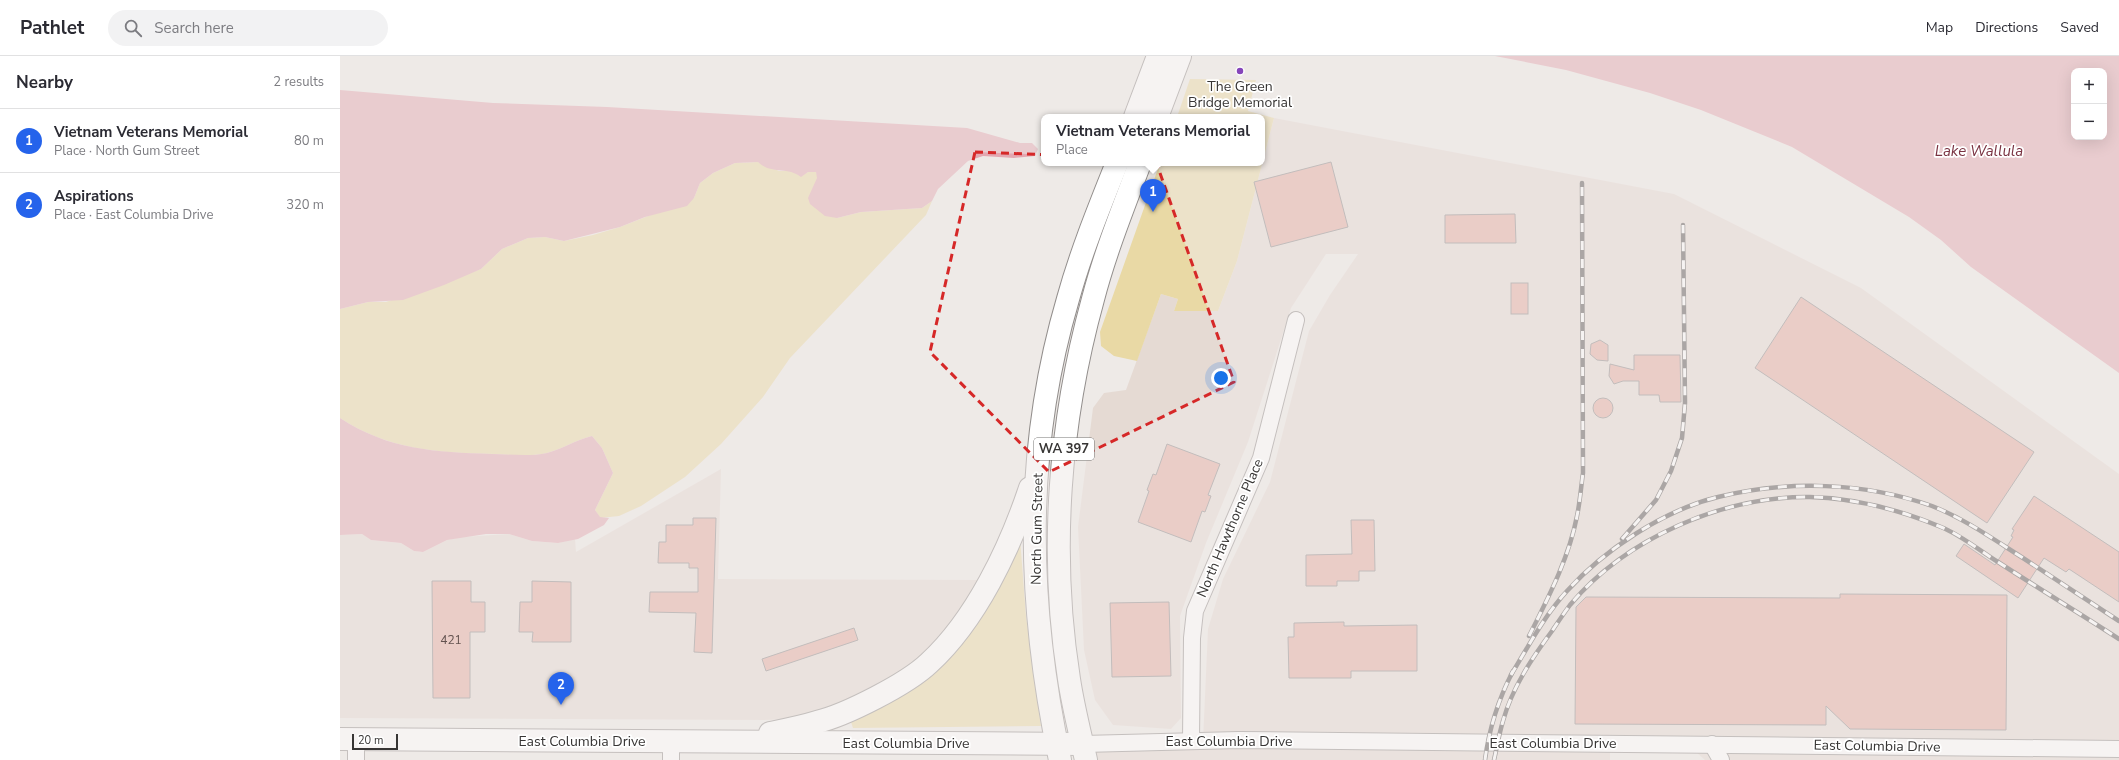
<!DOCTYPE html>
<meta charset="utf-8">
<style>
:root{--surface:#fff;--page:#f2f2f3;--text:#2b2b33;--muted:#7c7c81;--line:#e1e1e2;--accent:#2563eb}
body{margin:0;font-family:"Nunito Sans",sans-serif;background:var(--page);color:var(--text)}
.controls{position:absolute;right:12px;top:12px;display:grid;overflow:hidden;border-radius:8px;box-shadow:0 4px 16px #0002}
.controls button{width:36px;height:36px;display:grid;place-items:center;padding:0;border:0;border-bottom:1px solid var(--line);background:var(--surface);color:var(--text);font:20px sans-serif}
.scale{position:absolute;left:12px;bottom:10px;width:46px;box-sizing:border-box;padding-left:4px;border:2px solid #373534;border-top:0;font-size:11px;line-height:14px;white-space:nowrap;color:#373534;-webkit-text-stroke:3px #fff;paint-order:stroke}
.you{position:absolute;left:881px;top:322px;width:14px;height:14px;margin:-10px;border:3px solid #fff;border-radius:50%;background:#1a73e8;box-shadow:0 0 0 6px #1a73e833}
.badge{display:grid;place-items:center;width:26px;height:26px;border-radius:50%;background:var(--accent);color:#fff;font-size:13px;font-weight:700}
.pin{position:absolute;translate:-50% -33px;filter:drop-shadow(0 1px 2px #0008)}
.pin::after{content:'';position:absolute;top:21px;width:14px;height:12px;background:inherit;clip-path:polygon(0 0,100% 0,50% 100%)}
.popup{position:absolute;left:701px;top:58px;width:224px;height:52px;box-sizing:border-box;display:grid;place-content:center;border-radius:8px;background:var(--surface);filter:drop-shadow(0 1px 3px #0005);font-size:13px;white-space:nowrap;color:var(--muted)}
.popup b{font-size:15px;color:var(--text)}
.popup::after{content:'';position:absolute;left:50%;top:100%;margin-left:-8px;border:8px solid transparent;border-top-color:var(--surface)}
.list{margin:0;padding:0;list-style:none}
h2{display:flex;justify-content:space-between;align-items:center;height:52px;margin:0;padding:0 16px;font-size:17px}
h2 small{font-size:13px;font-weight:400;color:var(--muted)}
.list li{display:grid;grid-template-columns:26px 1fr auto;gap:12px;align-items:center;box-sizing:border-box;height:64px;padding:0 16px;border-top:1px solid var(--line)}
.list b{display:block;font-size:15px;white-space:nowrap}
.list p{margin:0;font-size:13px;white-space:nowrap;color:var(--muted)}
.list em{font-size:13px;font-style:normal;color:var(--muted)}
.icon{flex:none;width:22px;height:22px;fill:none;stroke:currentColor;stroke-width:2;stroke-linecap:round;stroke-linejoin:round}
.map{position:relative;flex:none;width:1779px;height:704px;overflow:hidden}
header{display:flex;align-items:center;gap:24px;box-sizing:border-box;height:56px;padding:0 20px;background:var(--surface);border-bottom:1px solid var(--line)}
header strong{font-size:19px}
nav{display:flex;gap:22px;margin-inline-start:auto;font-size:14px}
.search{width:280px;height:36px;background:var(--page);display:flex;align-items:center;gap:10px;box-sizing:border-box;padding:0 14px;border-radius:22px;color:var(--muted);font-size:15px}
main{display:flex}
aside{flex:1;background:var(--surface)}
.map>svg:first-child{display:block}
.built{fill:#e5dad3}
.green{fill:#e9d9a5}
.water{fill:#e3a8b1;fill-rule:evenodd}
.building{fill:#e5aba1;stroke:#8c8787}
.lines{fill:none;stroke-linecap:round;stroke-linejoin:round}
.minor-casing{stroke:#928e8c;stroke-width:18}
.primary-casing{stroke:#928e8c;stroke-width:24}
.minor{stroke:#fff;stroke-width:16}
.primary{stroke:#fff;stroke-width:22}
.rail-casing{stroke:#595655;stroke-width:4.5}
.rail{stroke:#fff;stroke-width:3;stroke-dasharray:9;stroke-linecap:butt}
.marked{fill:none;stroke:#d62828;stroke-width:3;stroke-dasharray:8 5;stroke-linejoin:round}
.poi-dot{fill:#8545ba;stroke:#fff;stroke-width:1.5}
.labels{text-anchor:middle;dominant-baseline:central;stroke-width:3.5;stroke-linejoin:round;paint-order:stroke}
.number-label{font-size:12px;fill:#62524f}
.shield{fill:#fff;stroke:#737271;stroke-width:1}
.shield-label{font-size:13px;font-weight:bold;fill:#373534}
.poi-label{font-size:14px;fill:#373534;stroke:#fff}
.street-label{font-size:14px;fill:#373534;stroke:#fff}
.water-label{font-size:15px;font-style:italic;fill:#7a3342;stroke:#fff}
</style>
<header>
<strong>Pathlet</strong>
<div class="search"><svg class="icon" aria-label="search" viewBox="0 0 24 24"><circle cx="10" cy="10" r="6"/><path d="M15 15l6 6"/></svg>Search here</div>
<nav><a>Map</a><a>Directions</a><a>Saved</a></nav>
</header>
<main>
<aside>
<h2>Nearby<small>2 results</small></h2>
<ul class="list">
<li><span class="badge">1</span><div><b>Vietnam Veterans Memorial</b><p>Place · North Gum Street</p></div><em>80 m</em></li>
<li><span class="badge">2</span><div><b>Aspirations</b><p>Place · East Columbia Drive</p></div><em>320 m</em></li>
</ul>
</aside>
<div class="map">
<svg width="1779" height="704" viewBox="0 0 1779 704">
<rect width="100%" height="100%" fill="#eeeae7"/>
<g class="built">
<path d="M 934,62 L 1334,138 L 1521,232 L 1779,418 L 1779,704 L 1365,704 L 1356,696 L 1270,696 L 1270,704 L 741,704 L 739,689 L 863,685 L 868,573 L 883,523 L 930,426 L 969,275 L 990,239 L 1018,198 L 986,198 L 951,252 L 908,386 L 866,487 L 840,560 L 841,662 L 831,673 L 773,669 L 755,644 L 744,594 L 738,471 L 753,352 L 764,337 L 786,334 L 821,238 L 838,243 L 834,255 L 878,255 L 897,205 Z"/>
<path d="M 381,413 L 378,523 L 638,524 L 624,553 L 578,606 L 524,641 L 451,663 L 424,664 L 0,662 L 0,479 L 22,478 L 31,484 L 61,487 L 74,495 L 83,496 L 107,484 L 122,481 L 169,478 L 192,485 L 218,487 L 235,483 L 236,496 Z"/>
</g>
<g class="green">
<path d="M 850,23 L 916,24 L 908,55 L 934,62 L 897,205 L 878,255 L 834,255 L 838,243 L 821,238 L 797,305 L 774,300 L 761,290 L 760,276 L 820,107 L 922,107 L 922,61 L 837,61 Z"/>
<path d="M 418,106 L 439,115 L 453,115 L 461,120 L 468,116 L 476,116 L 497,162 L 521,156 L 582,152 L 592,145 L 586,159 L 450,302 L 423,341 L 381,388 L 345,421 L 301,450 L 279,460 L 260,462 L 255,454 L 273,417 L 262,392 L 252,380 C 236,384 222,393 207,397 C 190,401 172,399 155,398 C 99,397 48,394 0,362 L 0,253 L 28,246 L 46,246 L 141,213 L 162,193 L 188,182 L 205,181 L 224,185 L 253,179 L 280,171 L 354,142 L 360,127 L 373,117 L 395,107 Z"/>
<path d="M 680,482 L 686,560 L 701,670 L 513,672 L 510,663 L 569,630 Z"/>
</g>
<g class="water">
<path d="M 1155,0 L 1779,0 L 1779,317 L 1631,211 L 1601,184 L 1569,161 L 1452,91 L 1361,54 L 1310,37 L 1226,14 ZM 1734,15 L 1764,15 L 1764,81 L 1734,81 Z"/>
<path d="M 0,34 L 153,47 L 267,51 L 627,72 L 680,87 L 692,87 L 698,93 L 695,100 L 674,102 L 643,100 L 628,105 L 598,133 L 592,145 L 582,152 L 521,156 L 497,162 L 485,160 L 470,148 L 468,142 L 477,122 L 476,116 L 468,116 L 461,121 C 447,110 431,119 418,106 L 395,107 L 373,117 L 360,127 L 354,142 L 347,150 L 305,161 L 280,171 L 224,185 L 205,181 L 188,182 L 162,193 L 141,213 L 104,229 L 63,244 L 28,246 L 0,253 Z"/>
<path d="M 0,362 C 49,394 95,396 152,398 C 169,398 189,401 207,397 C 222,393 236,384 252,380 L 262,392 L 273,417 L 255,454 L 260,461 L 269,462 L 264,469 L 238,483 L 218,487 L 192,485 L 169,478 L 146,478 L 107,484 L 83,496 L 74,495 L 61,487 L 31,484 L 22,478 L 0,479 Z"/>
</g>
<g class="building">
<path d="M 991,106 L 1008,171 L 931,191 L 914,126 Z"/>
<path d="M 1175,158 L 1176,187 L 1105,187 L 1105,159 Z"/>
<rect x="1171" y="227" width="17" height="31"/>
<path d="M 1461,241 L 1694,396 L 1647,467 L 1415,312 Z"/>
<path d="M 1260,284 L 1268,289 L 1268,305 L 1257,304 L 1250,298 L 1251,288 Z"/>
<path d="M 1294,299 L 1340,299 L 1341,346 L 1320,346 L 1319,339 L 1299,339 L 1299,325 L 1283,325 L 1274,328 L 1269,320 L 1270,308 L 1294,314 Z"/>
<circle cx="1263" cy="352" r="10"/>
<path d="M 827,388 L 880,408 L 868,439 L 871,440 L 865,456 L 862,455 L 851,486 L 798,466 L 809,435 L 807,434 L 813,418 L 816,419 Z"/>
<path d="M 1694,440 L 1779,496 L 1779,546 L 1729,513 L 1726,516 L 1704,502 L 1678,542 L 1616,500 L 1624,488 L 1655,509 L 1673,481 L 1671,480 L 1674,474 L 1672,473 Z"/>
<path d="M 353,462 L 376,462 L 372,597 L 354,596 L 356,557 L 309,556 L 310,536 L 358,536 L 358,512 L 349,512 L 349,507 L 318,507 L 319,486 L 326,486 L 326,469 L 353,469 Z"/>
<path d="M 1011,464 L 1034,464 L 1035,515 L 1019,515 L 1019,525 L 997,525 L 997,530 L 966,530 L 966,499 L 1012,498 Z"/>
<path d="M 92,525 L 131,525 L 131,546 L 145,546 L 145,576 L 130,576 L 130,642 L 93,642 Z"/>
<path d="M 192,525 L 231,526 L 231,586 L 192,586 L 193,576 L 179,576 L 180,546 L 192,546 Z"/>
<path d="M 1500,538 L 1667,539 L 1666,674 L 1510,673 L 1486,650 L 1486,669 L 1235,668 L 1236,551 L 1246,541 L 1500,542 Z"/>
<path d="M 829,546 L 831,620 L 772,621 L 770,547 Z"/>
<path d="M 1004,566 L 1004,570 L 1077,569 L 1077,615 L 1011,615 L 1011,622 L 949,622 L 948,581 L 954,581 L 954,567 Z"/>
<path d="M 514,572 L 518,584 L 426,615 L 422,603 Z"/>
</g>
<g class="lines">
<g class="minor-casing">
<g id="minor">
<path d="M 16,684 L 16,704"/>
<path d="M 851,684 L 852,582 L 855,555 L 921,402 L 956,264"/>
<path d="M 331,685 L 331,704"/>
<path d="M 743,688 L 899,684 L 1779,693"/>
<path d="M 1372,688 L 1381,704"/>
</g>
</g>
<g class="primary-casing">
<g id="primary">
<path d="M 795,61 L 818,0"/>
<path d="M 817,61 L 840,0"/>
<path d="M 430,677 C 445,674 461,671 477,666 C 506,659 567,628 589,607 C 636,564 670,492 690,432"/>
<path d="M 0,683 L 743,688"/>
<path d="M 720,704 C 687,549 683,396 728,243 C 741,196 759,152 777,107"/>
<path d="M 746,704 C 740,677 733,650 729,623 C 709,497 719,366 753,243 C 765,197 783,152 800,107"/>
</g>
</g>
<use href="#minor" class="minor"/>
<use href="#primary" class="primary"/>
<g class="rail-casing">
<g id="rail">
<path d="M 1282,483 L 1316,444 L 1331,415 L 1342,382 L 1345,347 L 1343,169"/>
<path d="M 1189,580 C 1208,542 1229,502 1237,460 C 1240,446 1241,431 1243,417 L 1242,127"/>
<path d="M 1171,619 C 1188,591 1204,560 1227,535 C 1264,494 1324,454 1378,441 C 1448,424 1524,426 1592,450 C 1625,463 1653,483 1683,502 C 1715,523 1747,544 1779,565"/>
<path d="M 1145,704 C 1149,673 1159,642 1173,615"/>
<path d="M 1154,704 C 1157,691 1159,678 1163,665 C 1172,632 1192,602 1212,575 C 1218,566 1224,557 1230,549 C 1286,482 1383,440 1470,441 C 1514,442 1560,454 1601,471 C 1621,479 1640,495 1658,506 C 1698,532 1739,557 1779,583"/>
</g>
</g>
<use href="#rail" class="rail"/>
</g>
<path d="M0 0H1779V704H0ZM 635,96 L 815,103 L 894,326 L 709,416 L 590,296 Z" fill="#eeeae7" fill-opacity=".55" fill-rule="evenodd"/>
<path class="marked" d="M 635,96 L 815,103 L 894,326 L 709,416 L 590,296 Z"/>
<circle class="poi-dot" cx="900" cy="15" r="4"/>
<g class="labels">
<g class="number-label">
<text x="111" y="584">421</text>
</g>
<rect class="shield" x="694" y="382" width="60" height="22" rx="3"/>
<g class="shield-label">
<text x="724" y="393">WA 397</text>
</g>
<g class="poi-label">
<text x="900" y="30">The Green<tspan x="900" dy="16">Bridge Memorial</tspan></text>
</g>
<g class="street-label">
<text transform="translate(890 472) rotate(-67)">North Hawthorne Place</text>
<text transform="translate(697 473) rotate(-89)">North Gum Street</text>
<text x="242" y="685">East Columbia Drive</text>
<text x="889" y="685">East Columbia Drive</text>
<text x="566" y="687">East Columbia Drive</text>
<text x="1213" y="687">East Columbia Drive</text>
<text transform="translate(1537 690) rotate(1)">East Columbia Drive</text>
</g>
<g class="water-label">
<text x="1639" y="95">Lake Wallula</text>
</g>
</g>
</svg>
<div class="controls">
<button>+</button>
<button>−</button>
</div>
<div class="scale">20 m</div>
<div class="you"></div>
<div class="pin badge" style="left:813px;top:156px">1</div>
<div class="popup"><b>Vietnam Veterans Memorial</b>Place</div>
<div class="pin badge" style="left:221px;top:649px">2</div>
</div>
</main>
